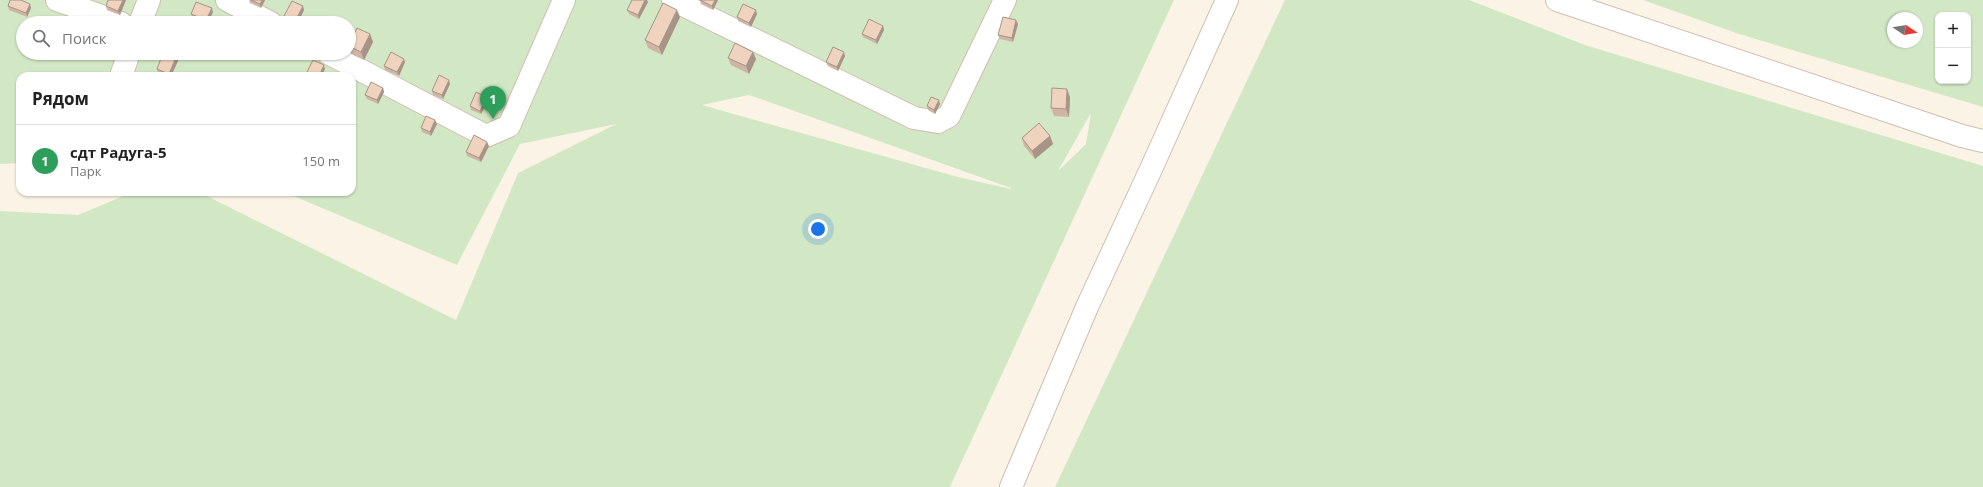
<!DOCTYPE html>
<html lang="ru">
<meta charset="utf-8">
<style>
:root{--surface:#fff;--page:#f6f6f6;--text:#222;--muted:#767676;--line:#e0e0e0;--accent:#1a73e8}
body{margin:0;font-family:"Open Sans",sans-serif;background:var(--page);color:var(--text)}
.controls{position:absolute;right:12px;top:12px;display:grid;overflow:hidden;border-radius:8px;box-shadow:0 1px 3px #0004}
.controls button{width:36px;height:36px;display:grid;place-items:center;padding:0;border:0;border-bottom:1px solid var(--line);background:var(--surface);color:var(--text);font:20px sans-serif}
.compass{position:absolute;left:1887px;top:12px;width:36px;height:36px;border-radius:50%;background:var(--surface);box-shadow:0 1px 3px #0004;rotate:102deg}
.you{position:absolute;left:818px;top:229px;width:14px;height:14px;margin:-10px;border:3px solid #fff;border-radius:50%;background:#1a73e8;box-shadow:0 0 0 6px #1a73e833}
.badge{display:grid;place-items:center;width:26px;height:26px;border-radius:50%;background:var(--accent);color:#fff;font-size:13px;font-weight:700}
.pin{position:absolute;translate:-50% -33px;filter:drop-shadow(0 1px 2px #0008)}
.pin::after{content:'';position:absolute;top:21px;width:14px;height:12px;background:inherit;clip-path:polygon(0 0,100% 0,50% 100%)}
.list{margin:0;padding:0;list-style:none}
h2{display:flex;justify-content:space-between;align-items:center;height:52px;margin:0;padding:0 16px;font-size:17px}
h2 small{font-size:13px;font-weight:400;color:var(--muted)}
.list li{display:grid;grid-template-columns:26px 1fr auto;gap:12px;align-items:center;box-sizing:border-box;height:72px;padding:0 16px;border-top:1px solid var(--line)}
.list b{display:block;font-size:15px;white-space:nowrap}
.list p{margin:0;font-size:13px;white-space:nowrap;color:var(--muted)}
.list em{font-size:13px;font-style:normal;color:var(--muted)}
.icon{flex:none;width:22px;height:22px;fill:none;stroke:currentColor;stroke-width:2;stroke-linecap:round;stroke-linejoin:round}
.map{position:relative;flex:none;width:1983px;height:487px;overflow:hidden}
.search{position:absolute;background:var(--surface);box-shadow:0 1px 3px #0004;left:16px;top:16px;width:340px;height:44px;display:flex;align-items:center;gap:10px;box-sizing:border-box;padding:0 14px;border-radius:22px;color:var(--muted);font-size:15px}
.panel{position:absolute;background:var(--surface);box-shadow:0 1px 3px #0004;left:16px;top:72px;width:340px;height:124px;border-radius:12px}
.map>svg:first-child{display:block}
.green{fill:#d2e8c5;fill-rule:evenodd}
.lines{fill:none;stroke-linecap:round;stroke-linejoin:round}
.minor-casing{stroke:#cfbeb0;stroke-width:24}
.minor{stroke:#fff;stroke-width:22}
.wall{fill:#ceb5a4}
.shaded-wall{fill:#a79486}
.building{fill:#efd3bf;stroke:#a79486}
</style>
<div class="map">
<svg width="1983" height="487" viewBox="0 0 1983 487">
<rect width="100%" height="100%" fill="#fbf4e6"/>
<g class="green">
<path d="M 0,0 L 1174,0 L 950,487 L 0,487 L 0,211 L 78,215 L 133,192 L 199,192 L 456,320 L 518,173 L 616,124 L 520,144 L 457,265 L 284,192 L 352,192 L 352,76 L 20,76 L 20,163 L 0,164 ZM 23,23 L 349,23 L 349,53 L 23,53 ZM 749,95 L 1011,188 L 1011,189 L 958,177 L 702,105 ZM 1091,113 L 1086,144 L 1058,171 Z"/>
<path d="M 1285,0 L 1469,0 L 1585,45 L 1983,166 L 1983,487 L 1055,487 Z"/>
<path d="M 1643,0 L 1983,0 L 1983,107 L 1739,34 ZM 1938,15 L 1968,15 L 1968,81 L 1938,81 ZM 1893,18 L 1917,18 L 1917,42 L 1893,42 Z"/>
</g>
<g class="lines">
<g class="minor-casing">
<g id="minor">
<path d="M 57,0 L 121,23"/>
<path d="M 227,0 L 271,23"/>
<path d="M 673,0 L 914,118 L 938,122 L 949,116 L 1005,0"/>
<path d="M 1557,0 L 1962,136 L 1983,141"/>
<path d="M 140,23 L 149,0"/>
<path d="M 328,53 L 486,136 L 509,126 L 564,0"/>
<path d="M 121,76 L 129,53"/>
<path d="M 1011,487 L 1087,307 L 1151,169 L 1227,0"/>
</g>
</g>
<use href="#minor" class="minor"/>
</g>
<g class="wall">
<path d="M 126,0 L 120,15 L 107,10 L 106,6 Z"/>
<path d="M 249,0 L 265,0 L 261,8 L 250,3 Z"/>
<path d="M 700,0 L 718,0 L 713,10 L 701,4 Z"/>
<path d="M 648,2 L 639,19 L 629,14 L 627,10 Z"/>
<path d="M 8,6 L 31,8 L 27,17 L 9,10 Z"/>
<path d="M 304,10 L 298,23 L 293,23 L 286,20 L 284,16 Z"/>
<path d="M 213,12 L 208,23 L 204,23 L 192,18 L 191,14 Z"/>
<path d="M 757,14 L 751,27 L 738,21 L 737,17 Z"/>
<path d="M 680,17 L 662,55 L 648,48 L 645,40 Z"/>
<path d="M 1018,24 L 1013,42 L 1000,39 L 998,35 Z"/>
<path d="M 883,26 L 884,30 L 877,44 L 863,37 L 862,34 Z"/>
<path d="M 370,34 L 373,42 L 364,60 L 351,54 L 349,45 Z"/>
<path d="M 753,52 L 756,59 L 749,74 L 731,65 L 728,58 Z"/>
<path d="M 845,56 L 838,71 L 828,66 L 826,62 Z"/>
<path d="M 176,57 L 178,61 L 171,76 L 165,76 L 158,73 L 157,69 Z"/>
<path d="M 405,62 L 399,76 L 385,70 L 384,66 Z"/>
<path d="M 450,84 L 443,99 L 433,95 L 432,91 Z"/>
<path d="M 383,88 L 384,92 L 378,104 L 367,99 L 365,95 Z"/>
<path d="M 1070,97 L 1069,117 L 1054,116 L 1051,108 Z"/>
<path d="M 488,101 L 481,114 L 471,110 L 470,106 Z"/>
<path d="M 940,104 L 935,114 L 928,110 L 927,106 Z"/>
<path d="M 437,124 L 431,136 L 422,132 L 421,128 Z"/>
<path d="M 1050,136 L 1053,144 L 1035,159 L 1024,146 L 1022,138 Z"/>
<path d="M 489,146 L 481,162 L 467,156 L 466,152 Z"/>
</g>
<g class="shaded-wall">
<path d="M 123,0 L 126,0 L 120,15 L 118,11 Z"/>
<path d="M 262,0 L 265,0 L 261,8 L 260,4 Z"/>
<path d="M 645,0 L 647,0 L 648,2 L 639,19 L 638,15 Z"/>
<path d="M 715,0 L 718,0 L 713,10 L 712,6 Z"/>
<path d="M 30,4 L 31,8 L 27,17 L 26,13 Z"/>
<path d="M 303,6 L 304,10 L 298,23 L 296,23 L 295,21 Z"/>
<path d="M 212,8 L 213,12 L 208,23 L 207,23 L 206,20 Z"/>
<path d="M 677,10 L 680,17 L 662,55 L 659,47 Z"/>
<path d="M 756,10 L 757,14 L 751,27 L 749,23 Z"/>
<path d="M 1016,20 L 1018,24 L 1013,42 L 1012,38 Z"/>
<path d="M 883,26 L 884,30 L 877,44 L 876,40 Z"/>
<path d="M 370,34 L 373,42 L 364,60 L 361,52 Z"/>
<path d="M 753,52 L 756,59 L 749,74 L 746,66 Z"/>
<path d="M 844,52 L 845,56 L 838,71 L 837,67 Z"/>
<path d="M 176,57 L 178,61 L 171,76 L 170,76 L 169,74 Z"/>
<path d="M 404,59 L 405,62 L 399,76 L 397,72 Z"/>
<path d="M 324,65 L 325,69 L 322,76 L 319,76 Z"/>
<path d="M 449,80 L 450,84 L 443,99 L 442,95 Z"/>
<path d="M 383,88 L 384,92 L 378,104 L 377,100 Z"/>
<path d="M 1067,89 L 1070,97 L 1069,117 L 1066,109 Z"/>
<path d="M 486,97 L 488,101 L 481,114 L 480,111 Z"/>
<path d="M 939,100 L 940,104 L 935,114 L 934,110 Z"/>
<path d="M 435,120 L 437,124 L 431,136 L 430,132 Z"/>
<path d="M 1050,136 L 1053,144 L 1035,159 L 1032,151 Z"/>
<path d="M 487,142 L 489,146 L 481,162 L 479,158 Z"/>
</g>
<g class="building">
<path d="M 10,0 L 21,0 L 30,4 L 26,13 L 8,6 Z"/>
<path d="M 108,0 L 123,0 L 118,11 L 106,6 Z"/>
<path d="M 251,0 L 262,0 L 260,4 Z"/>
<path d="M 632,0 L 645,0 L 638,15 L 627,10 Z"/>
<path d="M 700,0 L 715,0 L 712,6 Z"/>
<path d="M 292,1 L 303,6 L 295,21 L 284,16 Z"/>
<path d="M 196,2 L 212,8 L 206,20 L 191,14 Z"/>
<path d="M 663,3 L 677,10 L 659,47 L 645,40 Z"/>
<path d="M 743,4 L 756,10 L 749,23 L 737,17 Z"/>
<path d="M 1003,17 L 1016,20 L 1012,38 L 998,35 Z"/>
<path d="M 59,19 L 68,23 L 57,23 Z"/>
<path d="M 869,19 L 883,26 L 876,40 L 862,34 Z"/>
<path d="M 357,28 L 370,34 L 361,52 L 349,46 Z"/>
<path d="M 735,43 L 753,52 L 746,66 L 728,58 Z"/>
<path d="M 833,47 L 844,52 L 837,67 L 826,62 Z"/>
<path d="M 391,52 L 404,59 L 397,72 L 384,66 Z"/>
<path d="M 163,53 L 166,53 L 176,57 L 169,74 L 157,69 Z"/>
<path d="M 313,60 L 324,65 L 319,76 L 305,76 Z"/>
<path d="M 439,75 L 449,80 L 442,95 L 432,91 Z"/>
<path d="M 371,82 L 383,88 L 377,100 L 365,95 Z"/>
<path d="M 1052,88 L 1067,89 L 1066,109 L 1051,108 Z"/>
<path d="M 476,92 L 486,97 L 480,111 L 470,106 Z"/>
<path d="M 931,97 L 939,100 L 934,110 L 927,106 Z"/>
<path d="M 426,116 L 435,120 L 430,132 L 421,128 Z"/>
<path d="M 1039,123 L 1050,136 L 1032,151 L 1022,138 Z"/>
<path d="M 474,135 L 487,142 L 479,158 L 466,152 Z"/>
</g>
</svg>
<div class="controls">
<button>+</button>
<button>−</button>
</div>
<svg class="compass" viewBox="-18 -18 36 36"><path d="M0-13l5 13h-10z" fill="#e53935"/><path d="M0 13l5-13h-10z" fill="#767676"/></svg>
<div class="you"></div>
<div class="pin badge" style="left:493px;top:119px;background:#2e9e5b">1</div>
<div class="search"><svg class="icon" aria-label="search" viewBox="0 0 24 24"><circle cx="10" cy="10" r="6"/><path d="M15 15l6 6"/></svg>Поиск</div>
<section class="panel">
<h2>Рядом<small></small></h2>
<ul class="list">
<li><span class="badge" style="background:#2e9e5b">1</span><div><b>сдт Радуга-5</b><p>Парк</p></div><em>150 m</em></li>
</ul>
</section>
</div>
